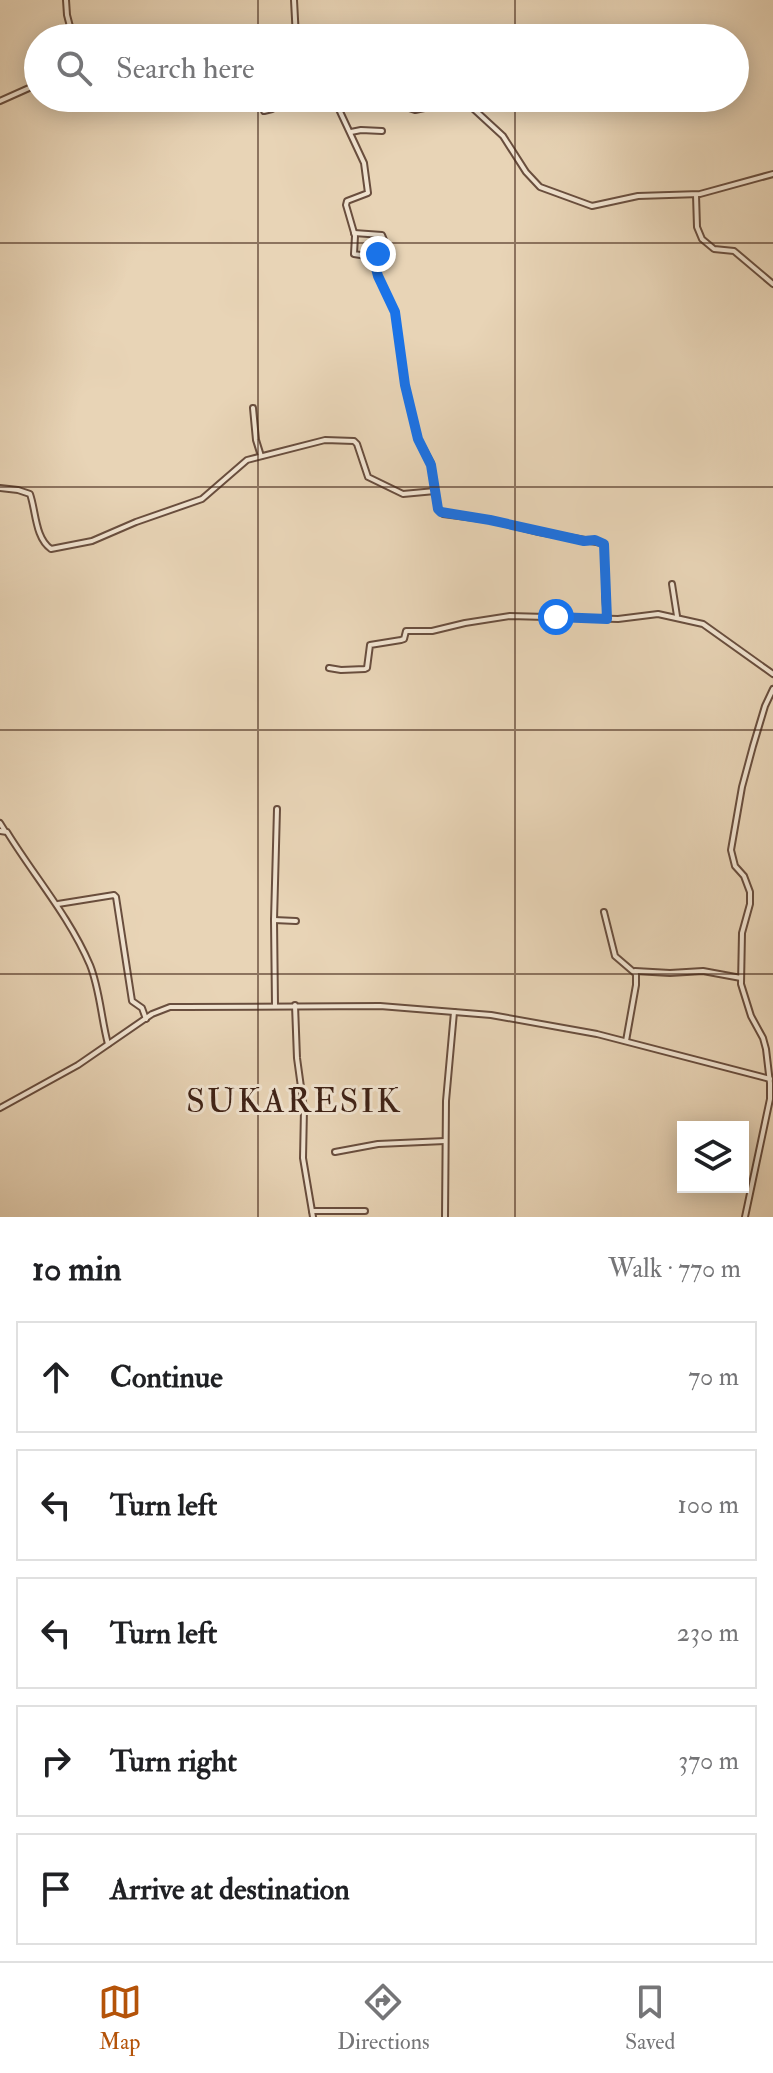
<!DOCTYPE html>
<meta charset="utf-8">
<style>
:root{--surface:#fff;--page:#f2f2f2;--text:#202124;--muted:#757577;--line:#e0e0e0;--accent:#b45309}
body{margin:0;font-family:"IM FELL Double Pica",serif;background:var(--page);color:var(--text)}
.controls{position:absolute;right:24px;bottom:24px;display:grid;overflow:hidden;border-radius:0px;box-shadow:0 4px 20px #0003}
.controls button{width:72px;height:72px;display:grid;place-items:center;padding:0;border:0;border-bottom:2px solid var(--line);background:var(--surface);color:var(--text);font:40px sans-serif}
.stop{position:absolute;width:24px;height:24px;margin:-18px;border:6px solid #1a73e8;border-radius:50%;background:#fff}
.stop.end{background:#1a73e8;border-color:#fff;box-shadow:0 2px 8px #0008}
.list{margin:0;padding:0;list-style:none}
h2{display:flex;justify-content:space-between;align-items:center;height:104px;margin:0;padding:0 32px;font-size:34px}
h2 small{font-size:26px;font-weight:400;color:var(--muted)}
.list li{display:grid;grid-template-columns:52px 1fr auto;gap:24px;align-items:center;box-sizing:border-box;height:112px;margin:0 16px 16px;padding:0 16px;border:2px solid var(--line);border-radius:0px}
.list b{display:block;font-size:30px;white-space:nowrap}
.list em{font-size:26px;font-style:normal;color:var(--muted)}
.icon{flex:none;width:44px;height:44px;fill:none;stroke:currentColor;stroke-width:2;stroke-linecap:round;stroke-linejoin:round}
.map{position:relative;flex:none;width:773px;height:1217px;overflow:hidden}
.search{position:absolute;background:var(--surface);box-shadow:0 4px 20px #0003;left:24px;right:24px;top:24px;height:88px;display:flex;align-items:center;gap:20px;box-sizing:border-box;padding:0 28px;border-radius:44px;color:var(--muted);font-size:30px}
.sheet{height:744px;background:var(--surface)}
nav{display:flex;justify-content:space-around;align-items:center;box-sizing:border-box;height:112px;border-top:2px solid var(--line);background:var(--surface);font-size:22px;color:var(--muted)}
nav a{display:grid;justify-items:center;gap:4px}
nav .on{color:var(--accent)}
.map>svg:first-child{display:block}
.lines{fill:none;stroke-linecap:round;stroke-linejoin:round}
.minor-casing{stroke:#694e3e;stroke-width:8}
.minor{stroke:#f0e3d0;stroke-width:4}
.route{stroke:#1a73e8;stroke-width:10}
.grid{fill:none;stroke:#3f2216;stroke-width:2;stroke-opacity:0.55}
.labels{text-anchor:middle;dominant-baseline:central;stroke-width:6;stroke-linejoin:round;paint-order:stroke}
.quarter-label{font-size:34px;letter-spacing:2px;fill:#3f2216;stroke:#f0e3d0}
</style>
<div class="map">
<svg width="773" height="1217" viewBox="0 0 773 1217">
<rect width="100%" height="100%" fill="#e8d4b6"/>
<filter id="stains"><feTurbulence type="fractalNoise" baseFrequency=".0025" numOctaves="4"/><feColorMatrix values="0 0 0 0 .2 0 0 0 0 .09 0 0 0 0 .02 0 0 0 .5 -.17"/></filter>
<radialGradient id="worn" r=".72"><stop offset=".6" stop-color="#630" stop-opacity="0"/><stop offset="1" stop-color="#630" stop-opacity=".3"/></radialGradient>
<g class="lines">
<g class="minor-casing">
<g id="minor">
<path d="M 66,0 L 67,15 L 73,38"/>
<path d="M 294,0 L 296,38"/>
<path d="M 307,98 L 315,102 L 336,103 L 364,163 L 368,193 L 347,201 L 346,205 L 355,236 L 354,254 L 373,257 L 378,276 L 395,312 L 405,385 L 418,439 L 431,463 L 435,491"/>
<path d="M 366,98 L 385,100 L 415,110 L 457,101 L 465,101 L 503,136 L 526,172 L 540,187 L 592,206 L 638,196 L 700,194 L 773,174"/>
<path d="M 0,101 L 38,84"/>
<path d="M 264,111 L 272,109 L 277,98"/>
<path d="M 351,132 L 361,130 L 382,131"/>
<path d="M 696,195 L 697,227 L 702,239 L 714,249 L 734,251 L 773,284"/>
<path d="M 354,233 L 382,235 L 386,245 L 384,254 L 378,254 L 373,257"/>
<path d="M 253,408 L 256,440 L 261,456"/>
<path d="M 0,488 L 18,490 L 30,494 C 36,511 35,538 51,549 L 92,541 L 136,522 L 202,499 L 247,460 L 325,440 L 354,441 L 357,444 L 368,477 L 403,494 L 435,491 L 438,509 L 443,514 L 490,520 L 539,532 L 602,543 L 605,549 L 605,595 L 607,619"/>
<path d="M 672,584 L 677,616"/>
<path d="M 329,668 L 341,670 L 365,669 L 367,668 L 370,645 L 401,640 L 404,639 L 406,631 L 432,631 L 465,623 L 510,616 L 618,619 L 658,614 L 703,624 L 773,674"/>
<path d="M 0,823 L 5,831"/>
<path d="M 0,831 L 7,832 C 34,876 69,916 90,965 C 100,990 101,1018 108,1044"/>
<path d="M 58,904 L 114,895 L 116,897 L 132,1001 L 142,1008 L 146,1019"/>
<path d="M 604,912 L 615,956 L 636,974 L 636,985 L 626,1041"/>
<path d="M 274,920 L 296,921"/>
<path d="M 635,971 L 670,973 L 703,971 L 741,978"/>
<path d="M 275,1005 L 274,920 L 277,809"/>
<path d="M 295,1005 L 297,1058 L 304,1109 L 303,1158 L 313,1217"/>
<path d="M 0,1108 L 78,1065 L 152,1014 L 170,1007 L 185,1007 L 380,1006 L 491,1015 L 597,1034 L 770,1079"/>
<path d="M 335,1152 L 378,1144 L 445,1141"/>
<path d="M 312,1211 L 365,1211"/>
<path d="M 445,1217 L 446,1101 L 454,1012"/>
<path d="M 745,1217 L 770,1099 L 770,1083 L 766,1049 L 763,1038 L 751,1016 L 741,984 L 742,933 L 750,904 L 750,892 L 744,876 L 735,866 L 731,850 L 742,787 L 753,746 L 765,706 L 773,689"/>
</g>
</g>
<use href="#minor" class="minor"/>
</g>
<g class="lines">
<path class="route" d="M 378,254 L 373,257 L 378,276 L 395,312 L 405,385 L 418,439 L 431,465 L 438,509 L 441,512 L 490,520 L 584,541 L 595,540 L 604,544 L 607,619 L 556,617"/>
</g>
<path class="grid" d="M 258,0 L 258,38M 515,0 L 515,38M 258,98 L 258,1217M 515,98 L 515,1217M 0,243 L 773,243M 0,487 L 773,487M 0,730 L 773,730M 0,974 L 773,974"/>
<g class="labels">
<g class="quarter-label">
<text x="294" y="1101">SUKARESIK</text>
</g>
</g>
<rect width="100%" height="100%" filter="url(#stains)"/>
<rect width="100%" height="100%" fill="url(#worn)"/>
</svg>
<div class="controls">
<button><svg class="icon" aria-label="layers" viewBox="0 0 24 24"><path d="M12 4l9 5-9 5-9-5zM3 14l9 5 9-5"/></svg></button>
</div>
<div class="stop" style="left:556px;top:617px"></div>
<div class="stop end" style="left:378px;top:254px"></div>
<div class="search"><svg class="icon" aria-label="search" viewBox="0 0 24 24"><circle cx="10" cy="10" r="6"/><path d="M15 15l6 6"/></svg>Search here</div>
</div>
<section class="sheet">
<h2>10 min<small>Walk · 770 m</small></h2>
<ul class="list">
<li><svg class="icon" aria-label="ahead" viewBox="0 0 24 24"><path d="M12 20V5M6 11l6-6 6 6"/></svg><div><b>Continue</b></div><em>70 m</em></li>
<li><svg class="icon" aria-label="left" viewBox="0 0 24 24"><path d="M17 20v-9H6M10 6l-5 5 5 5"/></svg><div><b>Turn left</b></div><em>100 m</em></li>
<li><svg class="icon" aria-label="left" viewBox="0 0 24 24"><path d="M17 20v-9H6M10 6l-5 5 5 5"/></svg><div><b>Turn left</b></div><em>230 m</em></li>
<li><svg class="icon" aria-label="right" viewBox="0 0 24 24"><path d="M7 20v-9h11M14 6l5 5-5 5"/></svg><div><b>Turn right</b></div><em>370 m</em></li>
<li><svg class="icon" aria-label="arrive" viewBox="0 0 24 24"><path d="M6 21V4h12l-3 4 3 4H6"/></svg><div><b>Arrive at destination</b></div></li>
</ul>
</section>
<nav>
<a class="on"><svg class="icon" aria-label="map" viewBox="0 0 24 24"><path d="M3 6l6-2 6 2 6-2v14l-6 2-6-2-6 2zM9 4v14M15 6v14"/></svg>Map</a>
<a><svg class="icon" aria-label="directions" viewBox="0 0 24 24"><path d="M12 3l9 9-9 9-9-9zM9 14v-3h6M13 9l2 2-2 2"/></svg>Directions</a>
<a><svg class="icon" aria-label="saved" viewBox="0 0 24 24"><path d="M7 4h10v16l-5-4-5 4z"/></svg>Saved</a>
</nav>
